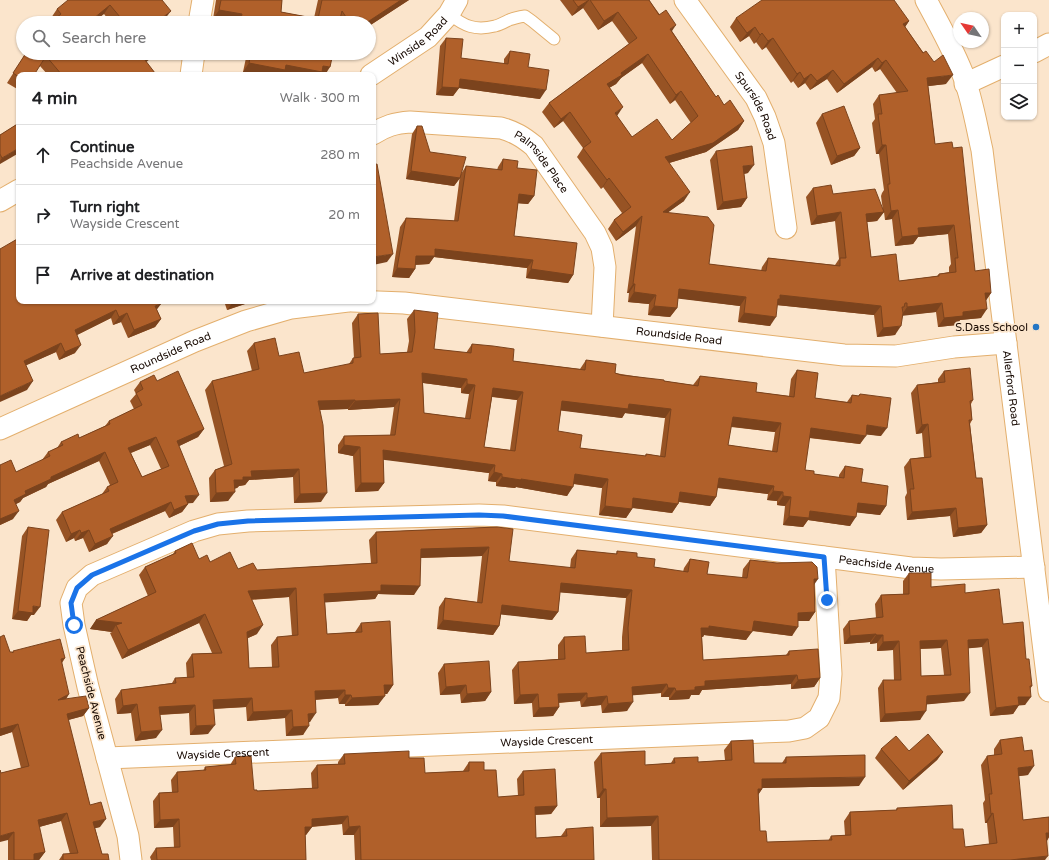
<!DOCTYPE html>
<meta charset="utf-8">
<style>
:root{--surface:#fff;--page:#f6f6f6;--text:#202124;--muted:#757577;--line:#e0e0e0}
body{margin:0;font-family:"Varela Round",sans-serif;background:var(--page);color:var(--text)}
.controls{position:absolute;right:12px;top:12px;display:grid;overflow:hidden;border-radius:8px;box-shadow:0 1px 3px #0004}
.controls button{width:36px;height:36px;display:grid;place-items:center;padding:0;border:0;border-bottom:1px solid var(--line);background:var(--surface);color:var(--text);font:20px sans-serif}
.compass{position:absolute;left:953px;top:12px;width:36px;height:36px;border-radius:50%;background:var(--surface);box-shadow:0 1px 3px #0004;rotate:304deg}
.stop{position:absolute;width:12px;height:12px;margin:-9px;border:3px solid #1a73e8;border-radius:50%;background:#fff}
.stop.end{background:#1a73e8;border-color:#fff;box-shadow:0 1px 4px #0008}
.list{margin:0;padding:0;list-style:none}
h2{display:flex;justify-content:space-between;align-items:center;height:52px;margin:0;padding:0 16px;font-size:17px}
h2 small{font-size:13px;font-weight:400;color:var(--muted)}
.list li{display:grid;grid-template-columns:26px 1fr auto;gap:12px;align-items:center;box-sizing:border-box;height:60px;padding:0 16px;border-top:1px solid var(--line)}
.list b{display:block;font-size:15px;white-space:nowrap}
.list p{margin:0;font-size:13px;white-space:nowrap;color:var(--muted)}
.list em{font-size:13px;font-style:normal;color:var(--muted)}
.icon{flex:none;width:22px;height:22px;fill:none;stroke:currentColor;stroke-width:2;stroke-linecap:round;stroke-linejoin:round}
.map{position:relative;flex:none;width:1049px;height:860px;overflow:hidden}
.search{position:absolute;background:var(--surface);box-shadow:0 1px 3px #0004;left:16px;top:16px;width:360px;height:44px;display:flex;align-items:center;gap:10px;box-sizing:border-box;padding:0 14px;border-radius:22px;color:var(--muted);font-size:15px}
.panel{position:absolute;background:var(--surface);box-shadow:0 1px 3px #0004;left:16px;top:72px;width:360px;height:232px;border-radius:8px}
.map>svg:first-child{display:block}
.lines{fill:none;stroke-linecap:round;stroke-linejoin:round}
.service-casing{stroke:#e3af6d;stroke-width:13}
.minor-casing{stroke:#e3af6d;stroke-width:23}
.service{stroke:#fff;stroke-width:11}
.minor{stroke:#fff;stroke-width:21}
.wall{fill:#975324;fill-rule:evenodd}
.shaded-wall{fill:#7b431d}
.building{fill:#b0602a;stroke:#7b431d;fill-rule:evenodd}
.route{stroke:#1a73e8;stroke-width:5}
.poi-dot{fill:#2476c4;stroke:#fbe5cc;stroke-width:1.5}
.labels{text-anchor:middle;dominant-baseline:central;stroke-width:3.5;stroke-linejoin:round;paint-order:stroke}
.street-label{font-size:11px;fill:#160800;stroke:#fbe5cc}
.poi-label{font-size:11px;fill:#160800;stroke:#fbe5cc;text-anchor:end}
</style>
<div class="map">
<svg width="1049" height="860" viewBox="0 0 1049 860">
<rect width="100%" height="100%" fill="#fbe5cc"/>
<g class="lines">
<g class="service-casing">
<path id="service" d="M 449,14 C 464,26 475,31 495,26 C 500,25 505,22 509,20 C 514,18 519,17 525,16 L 532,21 L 554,39"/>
</g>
<g class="minor-casing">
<g id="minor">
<path id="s1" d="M 685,0 L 756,98 L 765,117 L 774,143 L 786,228"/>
<path id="s2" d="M 926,0 C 939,24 952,47 962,72 C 972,97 976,124 982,150 L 1049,691"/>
<path d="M 199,23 L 203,0"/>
<path d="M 1034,52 L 1049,44"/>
<path d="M 191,75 L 194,53"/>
<path id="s3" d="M 371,75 L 428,37 L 449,14 L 457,0"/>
<path d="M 965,84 L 1004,66"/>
<path id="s4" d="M 373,134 C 385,126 395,123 410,122 L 501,128 C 515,132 523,137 534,146 L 595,233 L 602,248 L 605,267 L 602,326"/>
<path d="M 0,201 L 19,190"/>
<path id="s5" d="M 352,301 L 404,303 L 844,355 L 896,356 L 954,347 L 1006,343"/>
<path id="s6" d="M 0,429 L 195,341 L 246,321 L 291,308 L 348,301"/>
<path id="s7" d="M 107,758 L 789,731 L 805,728 L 819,718 L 829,698 L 831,674 L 824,557"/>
<path id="s8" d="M 131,860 L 128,836 L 88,687 L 74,625 L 71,603 L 77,588 L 92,575 L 194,531 L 218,524 L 248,521 L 479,515 L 503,516 L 911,568 L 941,569 L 1034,567"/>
</g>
</g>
<use href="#service" class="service"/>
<use href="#minor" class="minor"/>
</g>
<g class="wall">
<path d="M 162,0 L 164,20 L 163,21 L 165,23 L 111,23 L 104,14 L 53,21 L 51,18 L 57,9 Z"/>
<path d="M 216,0 L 282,0 L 281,12 L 314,18 L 318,0 L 409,0 L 369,26 L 369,23 L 235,23 L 213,19 Z"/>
<path d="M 560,0 L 649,0 L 672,31 L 716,97 L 724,105 L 744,121 L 738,130 L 706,152 L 669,163 L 684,201 L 668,212 L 709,264 L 761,271 L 762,267 L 768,258 L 835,265 L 839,259 L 835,221 L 811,225 L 806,197 L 813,188 L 833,194 L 883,211 L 881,196 L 882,193 L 884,190 L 879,154 L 876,154 L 872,123 L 875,119 L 873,104 L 879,95 L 897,93 L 880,69 L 875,72 L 872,67 L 837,93 L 827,79 L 810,90 L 805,83 L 798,88 L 793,81 L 791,83 L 766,47 L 762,50 L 756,42 L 754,44 L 749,36 L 740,42 L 730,27 L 736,18 L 909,21 L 905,27 L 946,84 L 928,86 L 935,144 L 975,271 L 991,293 L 986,300 L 981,318 L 960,320 L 957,325 L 938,327 L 936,312 L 903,315 L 895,335 L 877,337 L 874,315 L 777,305 L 770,326 L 738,322 L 740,306 L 678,298 L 677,308 L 670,317 L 648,315 L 649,304 L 628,302 L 629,293 L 627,293 L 636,226 L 616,241 L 608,229 L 614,220 L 622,213 L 603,187 L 601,189 L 577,157 L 583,148 L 563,121 L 554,128 L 542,112 L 549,103 L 629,44 L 612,21 L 598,30 L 583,8 L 572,16 ZM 642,63 L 670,104 L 675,100 L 691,123 L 672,140 L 632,137 L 617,116 L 609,88 L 616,84 L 621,78 ZM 884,212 L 885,220 L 892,219 L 895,246 L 913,244 L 918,237 L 948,234 L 951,264 L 949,267 L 949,272 L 939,274 L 937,276 L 899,281 L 871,257 L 867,222 L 877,221 Z"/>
<path d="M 446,38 L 461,58 L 504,64 L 504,59 L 510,51 L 528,67 L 540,99 L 459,88 L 453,96 L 436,95 L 440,46 Z"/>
<path d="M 26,53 L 94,53 L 96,56 L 146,62 L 155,73 L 154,75 L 48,75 L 40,66 L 19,75 L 19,90 L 7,83 Z"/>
<path d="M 247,53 L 333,53 L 325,75 L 284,75 L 281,74 L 281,75 L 259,75 L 243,72 Z"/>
<path d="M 822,114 L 860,148 L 854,156 L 831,165 L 816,123 Z"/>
<path d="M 19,123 L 0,164 L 0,135 Z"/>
<path d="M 417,126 L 430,152 L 461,174 L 466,166 L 497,170 L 498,167 L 503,159 L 517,168 L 534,196 L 528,204 L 518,203 L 514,236 L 573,275 L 568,283 L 526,278 L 527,268 L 434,257 L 429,264 L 415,265 L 415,269 L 409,278 L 392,277 L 400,227 L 406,218 L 454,221 L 460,175 L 460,178 L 454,186 L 406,179 L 412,134 Z"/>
<path d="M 716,151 L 748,173 L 744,174 L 747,198 L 741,207 L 717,210 L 710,160 Z"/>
<path d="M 0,249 L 157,310 L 161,319 L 155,327 L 128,338 L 121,322 L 113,325 L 111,318 L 77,335 L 75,353 L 59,360 L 56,352 L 26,365 L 27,390 Z"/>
<path d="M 224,301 L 252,301 L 247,302 L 245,304 L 227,310 Z"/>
<path d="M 414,310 L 434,349 L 466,353 L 472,344 L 513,361 L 580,369 L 586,360 L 615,373 L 664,381 L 693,385 L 700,376 L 756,392 L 789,396 L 791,379 L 797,370 L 815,398 L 847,402 L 852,395 L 858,396 L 860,394 L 881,436 L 866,434 L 860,444 L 809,438 L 805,470 L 814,474 L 839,478 L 839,475 L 845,466 L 886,506 L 880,515 L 857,512 L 850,526 L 808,520 L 803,527 L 783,525 L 785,506 L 777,505 L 777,501 L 767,500 L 768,494 L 717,488 L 716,497 L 710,506 L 679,502 L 678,504 L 672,513 L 632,508 L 632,509 L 626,518 L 599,515 L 602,488 L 573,484 L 567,496 L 516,487 L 515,488 L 496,486 L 496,482 L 488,481 L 489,473 L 383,459 L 384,483 L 378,491 L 355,492 L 353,456 L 338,453 L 338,445 L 344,436 L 390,435 L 394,407 L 348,410 L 348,409 L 320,410 L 321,502 L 294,503 L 293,477 L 249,480 L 245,485 L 239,486 L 237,488 L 234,489 L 228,501 L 210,502 L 209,478 L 215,470 L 224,466 L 205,390 L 212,381 L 252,371 L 247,351 L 254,343 L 279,356 L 304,373 L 349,364 L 353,358 L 354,358 L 352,323 L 358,314 L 380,354 L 407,352 L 409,341 L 407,319 ZM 423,383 L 461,388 L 461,393 L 469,394 L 465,418 L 424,413 ZM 492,397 L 517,400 L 510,450 L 484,447 ZM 561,410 L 622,418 L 625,413 L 665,418 L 660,456 L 646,454 L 645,456 L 580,448 L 558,431 ZM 731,427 L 775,432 L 772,451 L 728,445 Z"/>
<path d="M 944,371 L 973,400 L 971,404 L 972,420 L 970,424 L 976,478 L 987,525 L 981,533 L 953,537 L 950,516 L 907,520 L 905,497 L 907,493 L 904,467 L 910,459 L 924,457 L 922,433 L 916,434 L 911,393 L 917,385 L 938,382 L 938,379 Z"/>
<path d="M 157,381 L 204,429 L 198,437 L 179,446 L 193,503 L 188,503 L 188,504 L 182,512 L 169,518 L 165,511 L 112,534 L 107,544 L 89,552 L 83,538 L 75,541 L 74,538 L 66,542 L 56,520 L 62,512 L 102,494 L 107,487 L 110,485 L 99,461 L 48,484 L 46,487 L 23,498 L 20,502 L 16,504 L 13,519 L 0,525 L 0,465 L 16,472 L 42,460 L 48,452 L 57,448 L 61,442 L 79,438 L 105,426 L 109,421 L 134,409 L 130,401 L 136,394 L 134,390 L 140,382 ZM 150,445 L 161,469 L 142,477 L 131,453 Z"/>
<path d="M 28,527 L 34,615 L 31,615 L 27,621 L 12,619 L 22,536 Z"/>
<path d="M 497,527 L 509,561 L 570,568 L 571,559 L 577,550 L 616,554 L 617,551 L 637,557 L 654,567 L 683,572 L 684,568 L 690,559 L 707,574 L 742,578 L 743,569 L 750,560 L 814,584 L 815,612 L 809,621 L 798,621 L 792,636 L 752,631 L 746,640 L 704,635 L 703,637 L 702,637 L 703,660 L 786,655 L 789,651 L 820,678 L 814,687 L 791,689 L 791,684 L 702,690 L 699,695 L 691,695 L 689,699 L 669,700 L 669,697 L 661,697 L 661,693 L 632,695 L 627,711 L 602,713 L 601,705 L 581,707 L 580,701 L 559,703 L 559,707 L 553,716 L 533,717 L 532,703 L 514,704 L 512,670 L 518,662 L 558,659 L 558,645 L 564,637 L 586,653 L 622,650 L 622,637 L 626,598 L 560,592 L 558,612 L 552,620 L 501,614 L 499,626 L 493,635 L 437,629 L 439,607 L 445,598 L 477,602 L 482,556 L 421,558 L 414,595 L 378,594 L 375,599 L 325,602 L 327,634 L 355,632 L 361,623 L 393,685 L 387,694 L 385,694 L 378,705 L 345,706 L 345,704 L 339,704 L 338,698 L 315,700 L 310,722 L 309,722 L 303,735 L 286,736 L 285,718 L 247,721 L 246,707 L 214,709 L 208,734 L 190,735 L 189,713 L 160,715 L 156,738 L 135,741 L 131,713 L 117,714 L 115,699 L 121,690 L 172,683 L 175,678 L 187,678 L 186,663 L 192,654 L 212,653 L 199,623 L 122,659 L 110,633 L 112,632 L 90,629 L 96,620 L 148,596 L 139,575 L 145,567 L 173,554 L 175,551 L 199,559 L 238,569 L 257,570 L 371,563 L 369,540 L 376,532 ZM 289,597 L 292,636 L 277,637 L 271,645 L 272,667 L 249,668 L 248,638 L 257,634 L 251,600 Z"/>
<path d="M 909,573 L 931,587 L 965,593 L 1003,624 L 1026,659 L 1032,686 L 1030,689 L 1025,705 L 1019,705 L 1013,714 L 990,716 L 982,647 L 968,648 L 964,701 L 926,704 L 920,720 L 880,722 L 878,688 L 883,680 L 894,680 L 893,650 L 877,651 L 877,643 L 870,644 L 870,642 L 844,644 L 843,629 L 849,621 L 876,618 L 875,604 L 881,595 L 903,594 L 903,581 ZM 941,648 L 944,675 L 921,676 L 920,649 Z"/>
<path d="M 0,637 L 10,652 L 13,652 L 13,651 L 65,658 L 62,663 L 66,699 L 89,708 L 83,716 L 68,720 L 90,805 L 100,827 L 95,828 L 102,854 L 109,860 L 59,860 L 63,854 L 70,854 L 61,821 L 39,827 L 45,852 L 39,860 L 8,860 L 8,840 L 1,773 L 21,768 L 12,732 L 0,736 Z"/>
<path d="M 444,664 L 491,692 L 485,701 L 461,703 L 460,694 L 440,695 L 438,673 Z"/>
<path d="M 1000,740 L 1024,751 L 1028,775 L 1018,776 L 1023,820 L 1049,817 L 1049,837 L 1047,841 L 1045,860 L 652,860 L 651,826 L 600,827 L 600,798 L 597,798 L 594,762 L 601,753 L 645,765 L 671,763 L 674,758 L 698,762 L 725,760 L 724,750 L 731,741 L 754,763 L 782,763 L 786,757 L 859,786 L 762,788 L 762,789 L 758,795 L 760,831 L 767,842 L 828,841 L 831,836 L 845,835 L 844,821 L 850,812 L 896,810 L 897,808 L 953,829 L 965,847 L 989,844 L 987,823 L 985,823 L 983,803 L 985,800 L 981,765 L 987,756 L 994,755 L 994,749 Z"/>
<path d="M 881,749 L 909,751 L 943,752 L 937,760 L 903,790 L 875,758 Z"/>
<path d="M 344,754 L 409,758 L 425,773 L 463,771 L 469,762 L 484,770 L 498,797 L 518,796 L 517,779 L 523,771 L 557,806 L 551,814 L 535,815 L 536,838 L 561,836 L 566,829 L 594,860 L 355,860 L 354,835 L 343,835 L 342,824 L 312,827 L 306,835 L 305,835 L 306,860 L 151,860 L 150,857 L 156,848 L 174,848 L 173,827 L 154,828 L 153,801 L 159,793 L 172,792 L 171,780 L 177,772 L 203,771 L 205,767 L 230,765 L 235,757 L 254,790 L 257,791 L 312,788 L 311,773 L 317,765 L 338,764 L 338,762 Z"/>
</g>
<g class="shaded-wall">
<path d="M 401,0 L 409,0 L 369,26 L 369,23 L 366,23 Z"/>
<path d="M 589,0 L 583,8 L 572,16 L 578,7 Z"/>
<path d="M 110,5 L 104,14 L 93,23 L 88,23 Z"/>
<path d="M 219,10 L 242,14 L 235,23 L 213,19 Z"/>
<path d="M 171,11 L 164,20 L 161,23 L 162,18 Z"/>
<path d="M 618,12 L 612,21 L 598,30 L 604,21 Z"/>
<path d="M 909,21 L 903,30 L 903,24 Z"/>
<path d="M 676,25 L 670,34 L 670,29 Z"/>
<path d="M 755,27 L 749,36 L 740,42 L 747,33 Z"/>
<path d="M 762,33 L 756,42 L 754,44 L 760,35 Z"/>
<path d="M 773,38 L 766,47 L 762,50 L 768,41 Z"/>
<path d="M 153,53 L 157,53 L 138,69 L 145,60 Z"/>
<path d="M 648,54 L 642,63 L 621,78 L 616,84 L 600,93 L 607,84 L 621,73 Z"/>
<path d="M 878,58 L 872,67 L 837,93 L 844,84 Z"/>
<path d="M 886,60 L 880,69 L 875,72 L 882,63 Z"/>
<path d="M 249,63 L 286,65 L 323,66 L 330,67 L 325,75 L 284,75 L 281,74 L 281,75 L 259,75 L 243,72 Z"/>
<path d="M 833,70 L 827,79 L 810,90 L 817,81 Z"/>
<path d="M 800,72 L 793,81 L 791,83 L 797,74 Z"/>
<path d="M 811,74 L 805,83 L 798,88 L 804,79 Z"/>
<path d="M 953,75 L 946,84 L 921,87 L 927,78 Z"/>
<path d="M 460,79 L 546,90 L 540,99 L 459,88 L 453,96 L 436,95 L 442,87 Z"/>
<path d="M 681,91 L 675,100 L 670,104 L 676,95 Z"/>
<path d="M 623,107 L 617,116 L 615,113 Z"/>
<path d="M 570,112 L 563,121 L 554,128 L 561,119 Z"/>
<path d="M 744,121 L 738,130 L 706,152 L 659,166 L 665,157 Z"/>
<path d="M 882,145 L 886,145 L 879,154 L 876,154 Z"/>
<path d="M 19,148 L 19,153 L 0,164 L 0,161 L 2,158 Z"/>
<path d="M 860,148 L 854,156 L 831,165 L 837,156 Z"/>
<path d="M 754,165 L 748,173 L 737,175 L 743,166 Z"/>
<path d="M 411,171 L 460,178 L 454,186 L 406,179 Z"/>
<path d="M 609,178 L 603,187 L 601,189 L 607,180 Z"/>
<path d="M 690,192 L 684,201 L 656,221 L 663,212 Z"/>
<path d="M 519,194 L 534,196 L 528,204 L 513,203 Z"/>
<path d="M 747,198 L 741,207 L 717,210 L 723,202 Z"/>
<path d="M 898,210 L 892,219 L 885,220 L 891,211 Z"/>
<path d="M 841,212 L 835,221 L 811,225 L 817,216 Z"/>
<path d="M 884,212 L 877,221 L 859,223 L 866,214 Z"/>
<path d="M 642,216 L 636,226 L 616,241 L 623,232 Z"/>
<path d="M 954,225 L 948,234 L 918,237 L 913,244 L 895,246 L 902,237 L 918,228 Z"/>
<path d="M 435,249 L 533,260 L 527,268 L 434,257 L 429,264 L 410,265 L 416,256 Z"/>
<path d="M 393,254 L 387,262 L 373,265 L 373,257 Z"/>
<path d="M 397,268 L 415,269 L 409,278 L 392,277 Z"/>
<path d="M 531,269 L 573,275 L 568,283 L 526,278 Z"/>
<path d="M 633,284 L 635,284 L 629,293 L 627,293 Z"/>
<path d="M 679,289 L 746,297 L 740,306 L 673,298 Z"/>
<path d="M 634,292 L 656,295 L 649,304 L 628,302 Z"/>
<path d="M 985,293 L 991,293 L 985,302 Z"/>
<path d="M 780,295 L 881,306 L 874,315 L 776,305 L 773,308 Z"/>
<path d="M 236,301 L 252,301 L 247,302 L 245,304 L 227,310 L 233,302 Z"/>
<path d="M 942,303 L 936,312 L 901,316 L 907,307 Z"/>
<path d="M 161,304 L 155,312 L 155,306 Z"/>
<path d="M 654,306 L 677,308 L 670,317 L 648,315 Z"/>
<path d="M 987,309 L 981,318 L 960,320 L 957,325 L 938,327 L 944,318 L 963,312 Z"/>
<path d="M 116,310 L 111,318 L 69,339 L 75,330 Z"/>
<path d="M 127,313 L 121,322 L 113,325 L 119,317 Z"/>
<path d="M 744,313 L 776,317 L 770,326 L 738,322 Z"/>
<path d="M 161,319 L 155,327 L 128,338 L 134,330 Z"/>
<path d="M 901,326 L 895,335 L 877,337 L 883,328 Z"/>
<path d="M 61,343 L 56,352 L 18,369 L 24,361 Z"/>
<path d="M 81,345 L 75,353 L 59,360 L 65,352 Z"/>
<path d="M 422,373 L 467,379 L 461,388 L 416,382 Z"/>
<path d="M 33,381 L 27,390 L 0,402 L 0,396 Z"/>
<path d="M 467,384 L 475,385 L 469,394 L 461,393 Z"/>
<path d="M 493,388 L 523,392 L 517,400 L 487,396 Z"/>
<path d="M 400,399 L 394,407 L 348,410 L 355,401 Z"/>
<path d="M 355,400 L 348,409 L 312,410 L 318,401 Z"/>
<path d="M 562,401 L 629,404 L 671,409 L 665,418 L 625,413 L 622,418 L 556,410 Z"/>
<path d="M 733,417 L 781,423 L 775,432 L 727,426 Z"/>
<path d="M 928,424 L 922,433 L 916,434 L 922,425 Z"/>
<path d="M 867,425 L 887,428 L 881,436 L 861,434 Z"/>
<path d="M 811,428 L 866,436 L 860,444 L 804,437 Z"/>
<path d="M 204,429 L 198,437 L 171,450 L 177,441 Z"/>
<path d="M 156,437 L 150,445 L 123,456 L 128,448 Z"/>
<path d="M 344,445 L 360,447 L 353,456 L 338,453 Z"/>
<path d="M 383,450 L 495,465 L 489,473 L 377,459 Z"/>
<path d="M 105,452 L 99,461 L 48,484 L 46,487 L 23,498 L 20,502 L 8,508 L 14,500 L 25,491 L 51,477 Z"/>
<path d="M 299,469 L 293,477 L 249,480 L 245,485 L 239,486 L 237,488 L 228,489 L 234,480 L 243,477 L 251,471 Z"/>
<path d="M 494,472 L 502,474 L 496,482 L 488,481 Z"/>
<path d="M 575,474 L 608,479 L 602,488 L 569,483 Z"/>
<path d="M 502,477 L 521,479 L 573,487 L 567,496 L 516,487 L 515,488 L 496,486 Z"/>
<path d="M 719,478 L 774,486 L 768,494 L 713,487 Z"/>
<path d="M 361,483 L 384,483 L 378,491 L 355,492 Z"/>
<path d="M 773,491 L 783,492 L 777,501 L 767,500 Z"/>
<path d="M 235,492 L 228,501 L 210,502 L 216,493 Z"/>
<path d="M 680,492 L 716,497 L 710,506 L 674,501 Z"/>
<path d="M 327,493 L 321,502 L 294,503 L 300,494 Z"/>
<path d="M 199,495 L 193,503 L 179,504 L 185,496 Z"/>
<path d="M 783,496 L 791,497 L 785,506 L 777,505 Z"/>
<path d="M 633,498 L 678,504 L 672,513 L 627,507 Z"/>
<path d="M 171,502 L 165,511 L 104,537 L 110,529 Z"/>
<path d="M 858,503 L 886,506 L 880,515 L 852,512 Z"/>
<path d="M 188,504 L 182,512 L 169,518 L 174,510 Z"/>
<path d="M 605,506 L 632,509 L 626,518 L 599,515 Z"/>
<path d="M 956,508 L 950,516 L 907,520 L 912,512 Z"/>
<path d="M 19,511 L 13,519 L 0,525 L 0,519 Z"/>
<path d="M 810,511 L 856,517 L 850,526 L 808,520 L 803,527 L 783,525 L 789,516 Z"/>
<path d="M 987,525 L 981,533 L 953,537 L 958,528 Z"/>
<path d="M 80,530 L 74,538 L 66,542 L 71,534 Z"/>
<path d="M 89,530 L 83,538 L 75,541 L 81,533 Z"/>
<path d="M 113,536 L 107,544 L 89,552 L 95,544 Z"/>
<path d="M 489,547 L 482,556 L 415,558 L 421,549 Z"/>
<path d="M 814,579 L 818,579 L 812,588 Z"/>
<path d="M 561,583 L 632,590 L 626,598 L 555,592 Z"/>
<path d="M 381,585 L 420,586 L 414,595 L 378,594 L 375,599 L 318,603 L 324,594 Z"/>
<path d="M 296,588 L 289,597 L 241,600 L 248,591 Z"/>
<path d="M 502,605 L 558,612 L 552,620 L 496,614 Z"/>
<path d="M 33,606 L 40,607 L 34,615 L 31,615 L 27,621 L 12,619 L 18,611 Z"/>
<path d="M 815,612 L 809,621 L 792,621 L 798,613 Z"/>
<path d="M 205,614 L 199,623 L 122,659 L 128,650 Z"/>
<path d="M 96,620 L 122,623 L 116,625 L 112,632 L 90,629 Z"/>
<path d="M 443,620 L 499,626 L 493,635 L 437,629 Z"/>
<path d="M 754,621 L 798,627 L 792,636 L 747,630 Z"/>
<path d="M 263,625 L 257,634 L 241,641 L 247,632 Z"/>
<path d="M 709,626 L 752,632 L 746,640 L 704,635 L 703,637 L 695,636 L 701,628 Z"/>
<path d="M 876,634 L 870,642 L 844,644 L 850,636 Z"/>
<path d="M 876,635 L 883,635 L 877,643 L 870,644 Z"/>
<path d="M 988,639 L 982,647 L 962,649 L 968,640 Z"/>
<path d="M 947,640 L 941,648 L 914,649 L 920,641 Z"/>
<path d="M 899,641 L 893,650 L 877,651 L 883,642 Z"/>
<path d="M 65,658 L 59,666 L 61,659 Z"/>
<path d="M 797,675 L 791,684 L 702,690 L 699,695 L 691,695 L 689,699 L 669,700 L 676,691 L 695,687 L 705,681 Z"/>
<path d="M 820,678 L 814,687 L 791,689 L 798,680 Z"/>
<path d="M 667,684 L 661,693 L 625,696 L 632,687 Z"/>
<path d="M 384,685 L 393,685 L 387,694 L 378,694 Z"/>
<path d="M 466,685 L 460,694 L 440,695 L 446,687 Z"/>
<path d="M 668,688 L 675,688 L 669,697 L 661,697 Z"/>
<path d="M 345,690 L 338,698 L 309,700 L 315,691 Z"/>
<path d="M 491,692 L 485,701 L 461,703 L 467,694 Z"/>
<path d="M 587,693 L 580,701 L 552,703 L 558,694 Z"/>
<path d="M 970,693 L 964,701 L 921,705 L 927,696 Z"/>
<path d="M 69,694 L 64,703 L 58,700 Z"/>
<path d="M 538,694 L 532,703 L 514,704 L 520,695 Z"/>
<path d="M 345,695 L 351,695 L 345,704 L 339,704 Z"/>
<path d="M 385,696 L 378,705 L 345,706 L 352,698 Z"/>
<path d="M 607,696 L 601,705 L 581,707 L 587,698 Z"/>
<path d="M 1018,697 L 1031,697 L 1025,705 L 1012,706 Z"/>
<path d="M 252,698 L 246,707 L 207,709 L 213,700 Z"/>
<path d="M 633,702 L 627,711 L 602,713 L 608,704 Z"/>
<path d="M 137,704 L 131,713 L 117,714 L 123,706 Z"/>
<path d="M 195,705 L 189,713 L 153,715 L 159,707 Z"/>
<path d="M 1019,705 L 1013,714 L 990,716 L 996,708 Z"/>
<path d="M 559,707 L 553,716 L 533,717 L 539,708 Z"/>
<path d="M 89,708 L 83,716 L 61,722 L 67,714 Z"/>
<path d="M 292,710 L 285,718 L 247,721 L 253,712 Z"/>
<path d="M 926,711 L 920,720 L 880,722 L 885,714 Z"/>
<path d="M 316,713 L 310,722 L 302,723 L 308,714 Z"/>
<path d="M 18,724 L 12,732 L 0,736 L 0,729 Z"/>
<path d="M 215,725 L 208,734 L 190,735 L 196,726 Z"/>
<path d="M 309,726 L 303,735 L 286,736 L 293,727 Z"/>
<path d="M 162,730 L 156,738 L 135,741 L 141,732 Z"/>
<path d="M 943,752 L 937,760 L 903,790 L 909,781 Z"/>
<path d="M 1034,766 L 1028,775 L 1011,777 L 1018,768 Z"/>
<path d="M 865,777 L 859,786 L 756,788 L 762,779 Z"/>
<path d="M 603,789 L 606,789 L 600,798 L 597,798 Z"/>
<path d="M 758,789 L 762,789 L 756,798 Z"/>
<path d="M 557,806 L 551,814 L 529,815 L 535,807 Z"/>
<path d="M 67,813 L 61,821 L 32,829 L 38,820 Z"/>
<path d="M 993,813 L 987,823 L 985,823 L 991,814 Z"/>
<path d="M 348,816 L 342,824 L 306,827 L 312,819 Z"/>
<path d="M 658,816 L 651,826 L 600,827 L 607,818 Z"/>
<path d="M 106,819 L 100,827 L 88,830 L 93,822 Z"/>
<path d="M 179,819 L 173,827 L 154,828 L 160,820 Z"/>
<path d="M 360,826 L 354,835 L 343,835 L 349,827 Z"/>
<path d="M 305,827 L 312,827 L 306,835 L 299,835 Z"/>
<path d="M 14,832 L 8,840 L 0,842 L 0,836 Z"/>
<path d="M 1046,833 L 1049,833 L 1049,837 L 1046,842 Z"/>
<path d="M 45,852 L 39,860 L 30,860 L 34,854 Z"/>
<path d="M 1048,856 L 1045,860 L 1010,860 Z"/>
</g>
<g class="building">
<path d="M 68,0 L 162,0 L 171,11 L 162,18 L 165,23 L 125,23 L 110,5 L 88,23 L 50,23 L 61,14 L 57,9 Z"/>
<path d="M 221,0 L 282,0 L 281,12 L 318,19 L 322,0 L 401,0 L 366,23 L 350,23 L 342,11 L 339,23 L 240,23 L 242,14 L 219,10 Z"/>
<path d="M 573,0 L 589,0 L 578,7 Z"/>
<path d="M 590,0 L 649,0 L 659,15 L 666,10 L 676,25 L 670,29 L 716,97 L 718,95 L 724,105 L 730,100 L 744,121 L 713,143 L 665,157 L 690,192 L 663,212 L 708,217 L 714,225 L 709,264 L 766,271 L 768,258 L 840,266 L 840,258 L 846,258 L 841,212 L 817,216 L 813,188 L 831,185 L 833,194 L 875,189 L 884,212 L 866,214 L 871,257 L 896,254 L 899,281 L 939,276 L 939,274 L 956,272 L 955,258 L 958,258 L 954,225 L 918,228 L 919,235 L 902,237 L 898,210 L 891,211 L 888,187 L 888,184 L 890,184 L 886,145 L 882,145 L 878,114 L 882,114 L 879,95 L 908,91 L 886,60 L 882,63 L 878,58 L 844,84 L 833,70 L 817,81 L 811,74 L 804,79 L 800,72 L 797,74 L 773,38 L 768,41 L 762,33 L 760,35 L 755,27 L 747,33 L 736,18 L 762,0 L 894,0 L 909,21 L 903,24 L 923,53 L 926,51 L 934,62 L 943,55 L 953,75 L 927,78 L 935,144 L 952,142 L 953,148 L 962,147 L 975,271 L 989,269 L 991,293 L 985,293 L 987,309 L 963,312 L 963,316 L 944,318 L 942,303 L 907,307 L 907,303 L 905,303 L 904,307 L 902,307 L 903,313 L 901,326 L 883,328 L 881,306 L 780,295 L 780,299 L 778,299 L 776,317 L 744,313 L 746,297 L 679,289 L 677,308 L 654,306 L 656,295 L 634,292 L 635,284 L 633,284 L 642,216 L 623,232 L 614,220 L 631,207 L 609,178 L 607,180 L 583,148 L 591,142 L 570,112 L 561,119 L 549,103 L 637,38 L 618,12 L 604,21 ZM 648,54 L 676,95 L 681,91 L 698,116 L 672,140 L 657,119 L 632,137 L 615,113 L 623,107 L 607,84 L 622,75 L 621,73 Z"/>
<path d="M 446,38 L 463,39 L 461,58 L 508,64 L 510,51 L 530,54 L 528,67 L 549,70 L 546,90 L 460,79 L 459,88 L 442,87 Z"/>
<path d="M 26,53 L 94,53 L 96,56 L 100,53 L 153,53 L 145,60 L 155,73 L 152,75 L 137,75 L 135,73 L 133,75 L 62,75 L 46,56 L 34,75 L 19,75 L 19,77 L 13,73 Z"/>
<path d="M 251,53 L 333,53 L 330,67 L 323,66 L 322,72 L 286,65 L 285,70 L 249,63 Z"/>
<path d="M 844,106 L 860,148 L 837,156 L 822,114 Z"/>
<path d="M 19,123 L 19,148 L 2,158 L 0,154 L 0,135 Z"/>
<path d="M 417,126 L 422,126 L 430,152 L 466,157 L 460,178 L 411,171 Z"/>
<path d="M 752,146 L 754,165 L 743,166 L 747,198 L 723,202 L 716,151 Z"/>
<path d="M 503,159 L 518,161 L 517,168 L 537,170 L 534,196 L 519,194 L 514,236 L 577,243 L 573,275 L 531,269 L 533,260 L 435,249 L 435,256 L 416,256 L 415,269 L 397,268 L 406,218 L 458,221 L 466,166 L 502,170 Z"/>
<path d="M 377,164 L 393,254 L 373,257 L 373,165 Z"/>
<path d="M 19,238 L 19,301 L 160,301 L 161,304 L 155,306 L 161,319 L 134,330 L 127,313 L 119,317 L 116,310 L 75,330 L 81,345 L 65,352 L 61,343 L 24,361 L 33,381 L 0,396 L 0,249 Z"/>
<path d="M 414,310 L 438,313 L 434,349 L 471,353 L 472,344 L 493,346 L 514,349 L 513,361 L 585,370 L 586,360 L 616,364 L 615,373 L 621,375 L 664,380 L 664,381 L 698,386 L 700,376 L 757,383 L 756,392 L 794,397 L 797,370 L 818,373 L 815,398 L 851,403 L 852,395 L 859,396 L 860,394 L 891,398 L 887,428 L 867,425 L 866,436 L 811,428 L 805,470 L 814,471 L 814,474 L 844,478 L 845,466 L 863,469 L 861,482 L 888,486 L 886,506 L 858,503 L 856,517 L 810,511 L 809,518 L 789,516 L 791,497 L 783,496 L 783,492 L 773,491 L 774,486 L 719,478 L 716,497 L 680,492 L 678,504 L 633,498 L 632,509 L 605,506 L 608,479 L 575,474 L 573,487 L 521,479 L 521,480 L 502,477 L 502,474 L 494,472 L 495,465 L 383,450 L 384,483 L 361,483 L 360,447 L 344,445 L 344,436 L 395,435 L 400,399 L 355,401 L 355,400 L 318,401 L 323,425 L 327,493 L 300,494 L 299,469 L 251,471 L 252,477 L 243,477 L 243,480 L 234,480 L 235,492 L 216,493 L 215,470 L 232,464 L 212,381 L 259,369 L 254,343 L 275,338 L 279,356 L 299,352 L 304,373 L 353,363 L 353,358 L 361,357 L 358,314 L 378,313 L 380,354 L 412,352 L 415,332 ZM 422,373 L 467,379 L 467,384 L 475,385 L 470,419 L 424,413 ZM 493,388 L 523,392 L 515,451 L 484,447 ZM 562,401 L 628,409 L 629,404 L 671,409 L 665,457 L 646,454 L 646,456 L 580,448 L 582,435 L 558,431 ZM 733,417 L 781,423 L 777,452 L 728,445 Z"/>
<path d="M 970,368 L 973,400 L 970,401 L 972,420 L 969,420 L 976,478 L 982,478 L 987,525 L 958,528 L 956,508 L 912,512 L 910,489 L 914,489 L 910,459 L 931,457 L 928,424 L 922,425 L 917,385 L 945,382 L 944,371 Z"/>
<path d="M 178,371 L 204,429 L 177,441 L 199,495 L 185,496 L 188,504 L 174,510 L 171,502 L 110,529 L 113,536 L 95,544 L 89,530 L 81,533 L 80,530 L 71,534 L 62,512 L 109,491 L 107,487 L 118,482 L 105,452 L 51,477 L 51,479 L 25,491 L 26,494 L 14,500 L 19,511 L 0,519 L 0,465 L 11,460 L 16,472 L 50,456 L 48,452 L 63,445 L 61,442 L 78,434 L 79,438 L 110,424 L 109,421 L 142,405 L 136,393 L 143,389 L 140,382 L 154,375 L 157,381 ZM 156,437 L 169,466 L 142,477 L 128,448 Z"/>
<path d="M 28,527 L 49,530 L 40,607 L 33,606 L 33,613 L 18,611 Z"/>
<path d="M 497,527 L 513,529 L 509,561 L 575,568 L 577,550 L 617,554 L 617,551 L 637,553 L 637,557 L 655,559 L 654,567 L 688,572 L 690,559 L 709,562 L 707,574 L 747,578 L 750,560 L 777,563 L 812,562 L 817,567 L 818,579 L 814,579 L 815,612 L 798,613 L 798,627 L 754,621 L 752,632 L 709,626 L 709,628 L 701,628 L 703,660 L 789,655 L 789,651 L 818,649 L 820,678 L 798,680 L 797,675 L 705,681 L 705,686 L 695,687 L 695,690 L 676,691 L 675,688 L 668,688 L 667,684 L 632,687 L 633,702 L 608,704 L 607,696 L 587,698 L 587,693 L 558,694 L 559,707 L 539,708 L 538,694 L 520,695 L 518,662 L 565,659 L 564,637 L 585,636 L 586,653 L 629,650 L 628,628 L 632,590 L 561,583 L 558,612 L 502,605 L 499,626 L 443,620 L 445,598 L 482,603 L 489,547 L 421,549 L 420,586 L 381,585 L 381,591 L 324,594 L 327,634 L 362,632 L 361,623 L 390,621 L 393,685 L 384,685 L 385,696 L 352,698 L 351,695 L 345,695 L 345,690 L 315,691 L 316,713 L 308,714 L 309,726 L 293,727 L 292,710 L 253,712 L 252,698 L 213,700 L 215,725 L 196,726 L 195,705 L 159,707 L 162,730 L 141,732 L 137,704 L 123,706 L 121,690 L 176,683 L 175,678 L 194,677 L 192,654 L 222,653 L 205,614 L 128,650 L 116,625 L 122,623 L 96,620 L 156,592 L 145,567 L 176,553 L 175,551 L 192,543 L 199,559 L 207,555 L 210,562 L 230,552 L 238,569 L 253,563 L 257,570 L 377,563 L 376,532 ZM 296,588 L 298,635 L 277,637 L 279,667 L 249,668 L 247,632 L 263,625 L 248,591 Z"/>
<path d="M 909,573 L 931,573 L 931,587 L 965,584 L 965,593 L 999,589 L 1003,624 L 1023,622 L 1026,659 L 1029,659 L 1032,686 L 1030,686 L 1031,697 L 1018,697 L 1019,705 L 996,708 L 988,639 L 968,640 L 970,693 L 927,696 L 926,711 L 885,714 L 883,680 L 901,680 L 899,641 L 883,642 L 883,635 L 876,635 L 876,634 L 850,636 L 849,621 L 883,617 L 881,595 L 909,594 ZM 947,640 L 951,675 L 921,676 L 920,641 Z"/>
<path d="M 4,635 L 10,652 L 12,652 L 13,653 L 13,651 L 60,639 L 65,658 L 61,659 L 69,694 L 58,700 L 86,696 L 89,708 L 67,714 L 90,805 L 101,802 L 106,819 L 93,822 L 102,854 L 108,854 L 109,860 L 63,860 L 63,854 L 78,853 L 67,813 L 38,820 L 45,852 L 34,854 L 34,860 L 14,860 L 14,832 L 0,836 L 0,770 L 1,773 L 29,766 L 18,724 L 0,729 L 0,637 Z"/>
<path d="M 489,661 L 491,692 L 467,694 L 466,685 L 446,687 L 444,664 Z"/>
<path d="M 928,734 L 943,752 L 909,781 L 881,749 L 896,736 L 909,751 Z"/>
<path d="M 1022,737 L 1024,751 L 1032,750 L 1034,766 L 1018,768 L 1023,820 L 1049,817 L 1049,833 L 1046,833 L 1048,856 L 1010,860 L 659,860 L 658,816 L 607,818 L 606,789 L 603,789 L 601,753 L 645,751 L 645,765 L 675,763 L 674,758 L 698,757 L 698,762 L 732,760 L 731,741 L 753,740 L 754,763 L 786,763 L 786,757 L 865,755 L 865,777 L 762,779 L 762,789 L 758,789 L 760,831 L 766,831 L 767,842 L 832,840 L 831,836 L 851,835 L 850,812 L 897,810 L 897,808 L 952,805 L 953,829 L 963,829 L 965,847 L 997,843 L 993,813 L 991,814 L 989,794 L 992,794 L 987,756 L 1002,754 L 1000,740 Z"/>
<path d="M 409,751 L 409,758 L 424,758 L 425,773 L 469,771 L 469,762 L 484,762 L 484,770 L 496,770 L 498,797 L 524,795 L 523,771 L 555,769 L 557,806 L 535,807 L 536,838 L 567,836 L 566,829 L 593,827 L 594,860 L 361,860 L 360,826 L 349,827 L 348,816 L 312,819 L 312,827 L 305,827 L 306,860 L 157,860 L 156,848 L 180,847 L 179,819 L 160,820 L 159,793 L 178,792 L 177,772 L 206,770 L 205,767 L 236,764 L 235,757 L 251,756 L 254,790 L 257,790 L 257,791 L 318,788 L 317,765 L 345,764 L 344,754 Z"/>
</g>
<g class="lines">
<path class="route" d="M 74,625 L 71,603 L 77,588 L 92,575 L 194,531 L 218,524 L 248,521 L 479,515 L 503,516 L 824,557 L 827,600"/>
</g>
<circle class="poi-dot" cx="1036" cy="327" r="4"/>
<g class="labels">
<g class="street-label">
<text stroke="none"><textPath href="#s3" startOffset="58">Winside Road</textPath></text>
<text stroke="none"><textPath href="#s1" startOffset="128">Spurside Road</textPath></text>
<text stroke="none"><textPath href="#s4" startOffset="185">Palmside Place</textPath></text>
<text stroke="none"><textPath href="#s5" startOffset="329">Roundside Road</textPath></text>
<text stroke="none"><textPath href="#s6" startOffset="187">Roundside Road</textPath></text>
<text stroke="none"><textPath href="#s2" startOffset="401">Allerford Road</textPath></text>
<text stroke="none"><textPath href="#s8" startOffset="1108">Peachside Avenue</textPath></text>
<text transform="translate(91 693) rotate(76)">Peachside Avenue</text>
<text stroke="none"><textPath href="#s7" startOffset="440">Wayside Crescent</textPath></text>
<text stroke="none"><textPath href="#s7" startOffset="116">Wayside Crescent</textPath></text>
</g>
<g class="poi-label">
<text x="1028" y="327">S.Dass School</text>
</g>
</g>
</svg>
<div class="controls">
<button>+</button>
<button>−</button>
<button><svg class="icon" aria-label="layers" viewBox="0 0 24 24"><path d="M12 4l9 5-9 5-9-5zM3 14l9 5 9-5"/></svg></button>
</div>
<svg class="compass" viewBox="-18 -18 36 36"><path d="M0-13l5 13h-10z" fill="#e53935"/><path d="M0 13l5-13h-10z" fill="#757577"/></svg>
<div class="stop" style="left:74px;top:625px"></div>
<div class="stop end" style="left:827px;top:600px"></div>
<div class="search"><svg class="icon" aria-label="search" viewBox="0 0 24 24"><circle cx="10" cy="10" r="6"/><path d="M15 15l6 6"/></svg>Search here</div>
<section class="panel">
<h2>4 min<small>Walk · 300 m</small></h2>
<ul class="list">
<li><svg class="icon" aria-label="ahead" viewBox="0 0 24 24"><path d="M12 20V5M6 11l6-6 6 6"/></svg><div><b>Continue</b><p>Peachside Avenue</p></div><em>280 m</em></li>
<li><svg class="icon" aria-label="right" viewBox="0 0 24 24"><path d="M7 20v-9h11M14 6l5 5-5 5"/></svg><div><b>Turn right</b><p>Wayside Crescent</p></div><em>20 m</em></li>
<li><svg class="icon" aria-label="arrive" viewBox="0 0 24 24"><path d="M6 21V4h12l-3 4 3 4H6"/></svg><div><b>Arrive at destination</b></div></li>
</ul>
</section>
</div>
